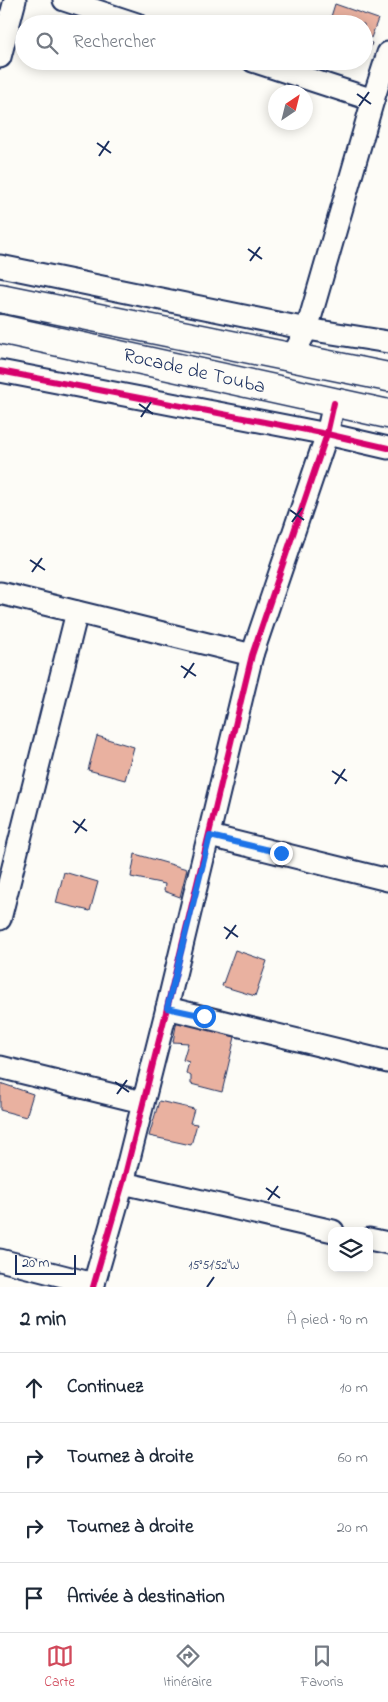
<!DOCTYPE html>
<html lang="fr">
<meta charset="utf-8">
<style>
:root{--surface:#fff;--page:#f2f2f3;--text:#1f2937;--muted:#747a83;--line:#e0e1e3;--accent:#d1495b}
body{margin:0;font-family:"Indie Flower",sans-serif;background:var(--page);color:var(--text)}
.controls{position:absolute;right:15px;bottom:15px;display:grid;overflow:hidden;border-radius:10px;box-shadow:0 2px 12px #0003}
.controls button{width:45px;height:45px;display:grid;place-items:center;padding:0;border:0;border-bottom:1px solid var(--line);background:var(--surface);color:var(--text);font:25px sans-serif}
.compass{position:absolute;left:268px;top:85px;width:45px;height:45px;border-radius:50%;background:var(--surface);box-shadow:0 2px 12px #0003;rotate:35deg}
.scale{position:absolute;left:15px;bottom:12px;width:61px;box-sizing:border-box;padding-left:5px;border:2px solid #1b2f5e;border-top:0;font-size:14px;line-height:18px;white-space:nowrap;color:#1b2f5e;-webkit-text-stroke:4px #fdfcf7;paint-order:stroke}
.stop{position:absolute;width:15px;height:15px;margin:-11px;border:4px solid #1a73e8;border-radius:50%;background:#fff}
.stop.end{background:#1a73e8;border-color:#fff;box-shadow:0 1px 5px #0008}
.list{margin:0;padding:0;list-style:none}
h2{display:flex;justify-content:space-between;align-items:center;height:65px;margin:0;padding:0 20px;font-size:21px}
h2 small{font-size:16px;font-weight:400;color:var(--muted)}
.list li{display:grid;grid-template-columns:32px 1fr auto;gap:15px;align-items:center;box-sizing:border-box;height:70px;padding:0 20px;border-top:1px solid var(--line)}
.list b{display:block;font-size:19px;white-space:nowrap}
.list em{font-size:16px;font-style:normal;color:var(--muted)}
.icon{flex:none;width:28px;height:28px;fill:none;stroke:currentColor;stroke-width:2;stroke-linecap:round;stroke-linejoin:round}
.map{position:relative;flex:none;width:388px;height:1287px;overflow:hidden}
.search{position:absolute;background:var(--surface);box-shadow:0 2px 12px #0003;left:15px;right:15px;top:15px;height:55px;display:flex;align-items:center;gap:12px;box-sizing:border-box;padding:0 18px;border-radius:28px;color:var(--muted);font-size:19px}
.sheet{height:345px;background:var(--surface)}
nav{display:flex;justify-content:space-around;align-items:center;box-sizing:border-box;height:70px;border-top:1px solid var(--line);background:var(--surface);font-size:14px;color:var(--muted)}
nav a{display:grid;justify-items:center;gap:2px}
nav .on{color:var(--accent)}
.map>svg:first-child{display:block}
.building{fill:#e9b1a0;stroke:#1b2f5e}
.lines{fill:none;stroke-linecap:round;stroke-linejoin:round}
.street-casing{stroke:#1b2f5e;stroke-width:25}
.primary-casing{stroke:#1b2f5e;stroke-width:31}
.street{stroke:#fdfcf7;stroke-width:21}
.primary{stroke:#fdfcf7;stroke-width:28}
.cycleway-casing{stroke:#fdfcf7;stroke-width:9}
.cycleway{stroke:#d6006c;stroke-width:6}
.route{stroke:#1a73e8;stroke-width:6}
.ticks{fill:none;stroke:#1b2f5e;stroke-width:2}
.labels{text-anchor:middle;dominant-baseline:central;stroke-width:4;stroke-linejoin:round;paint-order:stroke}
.street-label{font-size:20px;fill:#1b2f5e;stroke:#fdfcf7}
.ticks-label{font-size:12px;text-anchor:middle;fill:#1b2f5e;stroke:#fdfcf7;stroke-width:4;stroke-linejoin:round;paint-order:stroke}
</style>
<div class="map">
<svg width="388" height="1287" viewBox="0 0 388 1287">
<rect width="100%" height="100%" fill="#fdfcf7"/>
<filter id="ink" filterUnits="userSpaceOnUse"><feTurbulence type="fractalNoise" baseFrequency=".02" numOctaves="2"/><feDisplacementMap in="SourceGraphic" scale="10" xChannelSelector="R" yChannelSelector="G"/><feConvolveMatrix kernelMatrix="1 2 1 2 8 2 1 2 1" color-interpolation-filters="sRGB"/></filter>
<g filter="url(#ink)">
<g class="building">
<path d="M 335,4 L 378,19 L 371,38 L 364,35 L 364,24 L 329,23 Z"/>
<path d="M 364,41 L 372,43 L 368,54 L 364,53 Z"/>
<path d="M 97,736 L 134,747 L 125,780 L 88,770 Z"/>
<path d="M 135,854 L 187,869 L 180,897 L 164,891 L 165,884 L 131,877 Z"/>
<path d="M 64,872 L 98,882 L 90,911 L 56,903 Z"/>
<path d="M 235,950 L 267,961 L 255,996 L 222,986 Z"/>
<path d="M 177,1020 L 235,1037 L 222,1092 L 191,1084 L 191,1076 L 186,1073 L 189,1062 L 183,1060 L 188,1043 L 173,1042 Z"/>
<path d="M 0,1083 L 33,1094 L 26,1117 L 0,1110 Z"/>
<path d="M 159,1101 L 194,1109 L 190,1123 L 197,1124 L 191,1145 L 149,1136 Z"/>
</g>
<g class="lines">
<g class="street-casing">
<g id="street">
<path d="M 64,0 L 137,24"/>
<path d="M 0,57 L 15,0"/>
<path d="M 253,61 L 373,100"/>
<path d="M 0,266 L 307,329 L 388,342"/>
<path d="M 292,357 L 307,329 L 373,100 L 388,53"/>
<path d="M 0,371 L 327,434 L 388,448"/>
<path d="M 0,593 L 252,655"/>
<path d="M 210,836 L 388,880"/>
<path d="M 0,919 L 77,612"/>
<path d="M 167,1008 L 388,1062"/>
<path d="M 0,1067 L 142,1102"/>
<path d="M 123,1183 L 333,1231"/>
<path d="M 369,1239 L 388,1243"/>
<path d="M 0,1260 L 94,1284"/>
<path d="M 93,1287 L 123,1183 L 167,1008 L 252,655 L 327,434 L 334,403"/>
</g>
</g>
<g class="primary-casing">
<g id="primary">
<path d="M 0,298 L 388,377"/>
<path d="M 0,329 L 388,414"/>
</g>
</g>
<use href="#street" class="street"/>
<use href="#primary" class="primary"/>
<g class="cycleway-casing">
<g id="cycleway">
<path d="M 0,371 L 327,434 L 388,448"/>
<path d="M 93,1287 L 123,1183 L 167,1008 L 252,655 L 327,434 L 334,403"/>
</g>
</g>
<use href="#cycleway" class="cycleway"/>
</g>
</g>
<g class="lines" filter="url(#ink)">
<path class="route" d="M 204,1016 L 167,1008 L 210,836 L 281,853"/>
</g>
<path class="ticks" d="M 357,94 L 371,104M 359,106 L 369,92M 97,143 L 111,153M 99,156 L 109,141M 248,249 L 262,259M 250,261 L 260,247M 139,404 L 153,414M 141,417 L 151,402M 290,510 L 304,520M 292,522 L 302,508M 30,560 L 45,570M 32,572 L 42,558M 181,666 L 196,676M 184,678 L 194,663M 332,771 L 347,781M 335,784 L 345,769M 73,821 L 87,831M 75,833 L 85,819M 224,927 L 238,937M 226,939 L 236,925M 115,1082 L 129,1092M 117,1094 L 127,1080M 266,1188 L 280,1198M 268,1200 L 278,1186M 207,1287 L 214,1277"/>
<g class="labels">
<g class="street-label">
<text transform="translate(194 372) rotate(13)">Rocade de Touba</text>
</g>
</g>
<g class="ticks-label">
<text x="214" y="1269">15°51'52"W</text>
</g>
</svg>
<div class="controls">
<button><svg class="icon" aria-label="layers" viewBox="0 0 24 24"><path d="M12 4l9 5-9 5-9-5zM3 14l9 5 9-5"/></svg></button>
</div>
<svg class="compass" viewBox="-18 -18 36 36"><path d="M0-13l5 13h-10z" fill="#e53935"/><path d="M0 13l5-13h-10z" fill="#747a83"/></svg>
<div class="scale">20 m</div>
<div class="stop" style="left:204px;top:1016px"></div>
<div class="stop end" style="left:281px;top:853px"></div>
<div class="search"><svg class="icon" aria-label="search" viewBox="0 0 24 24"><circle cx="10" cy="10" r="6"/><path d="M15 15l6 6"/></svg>Rechercher</div>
</div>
<section class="sheet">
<h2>2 min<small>À pied · 90 m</small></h2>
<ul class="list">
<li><svg class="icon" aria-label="ahead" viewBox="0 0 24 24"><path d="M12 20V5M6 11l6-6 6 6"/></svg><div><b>Continuez</b></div><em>10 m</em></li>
<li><svg class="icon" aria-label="right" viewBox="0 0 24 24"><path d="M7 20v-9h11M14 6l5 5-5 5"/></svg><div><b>Tournez à droite</b></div><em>60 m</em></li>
<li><svg class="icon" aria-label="right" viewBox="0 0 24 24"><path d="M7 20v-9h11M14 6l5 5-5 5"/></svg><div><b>Tournez à droite</b></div><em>20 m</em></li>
<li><svg class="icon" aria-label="arrive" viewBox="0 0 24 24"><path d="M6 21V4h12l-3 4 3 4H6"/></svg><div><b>Arrivée à destination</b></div></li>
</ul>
</section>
<nav>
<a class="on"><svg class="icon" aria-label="map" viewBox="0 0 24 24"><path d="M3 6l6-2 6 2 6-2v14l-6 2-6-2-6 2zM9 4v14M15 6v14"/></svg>Carte</a>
<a><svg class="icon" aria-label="directions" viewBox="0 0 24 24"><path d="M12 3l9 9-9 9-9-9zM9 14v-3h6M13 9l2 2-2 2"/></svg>Itinéraire</a>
<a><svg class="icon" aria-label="saved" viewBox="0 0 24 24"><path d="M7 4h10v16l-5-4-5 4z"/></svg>Favoris</a>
</nav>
